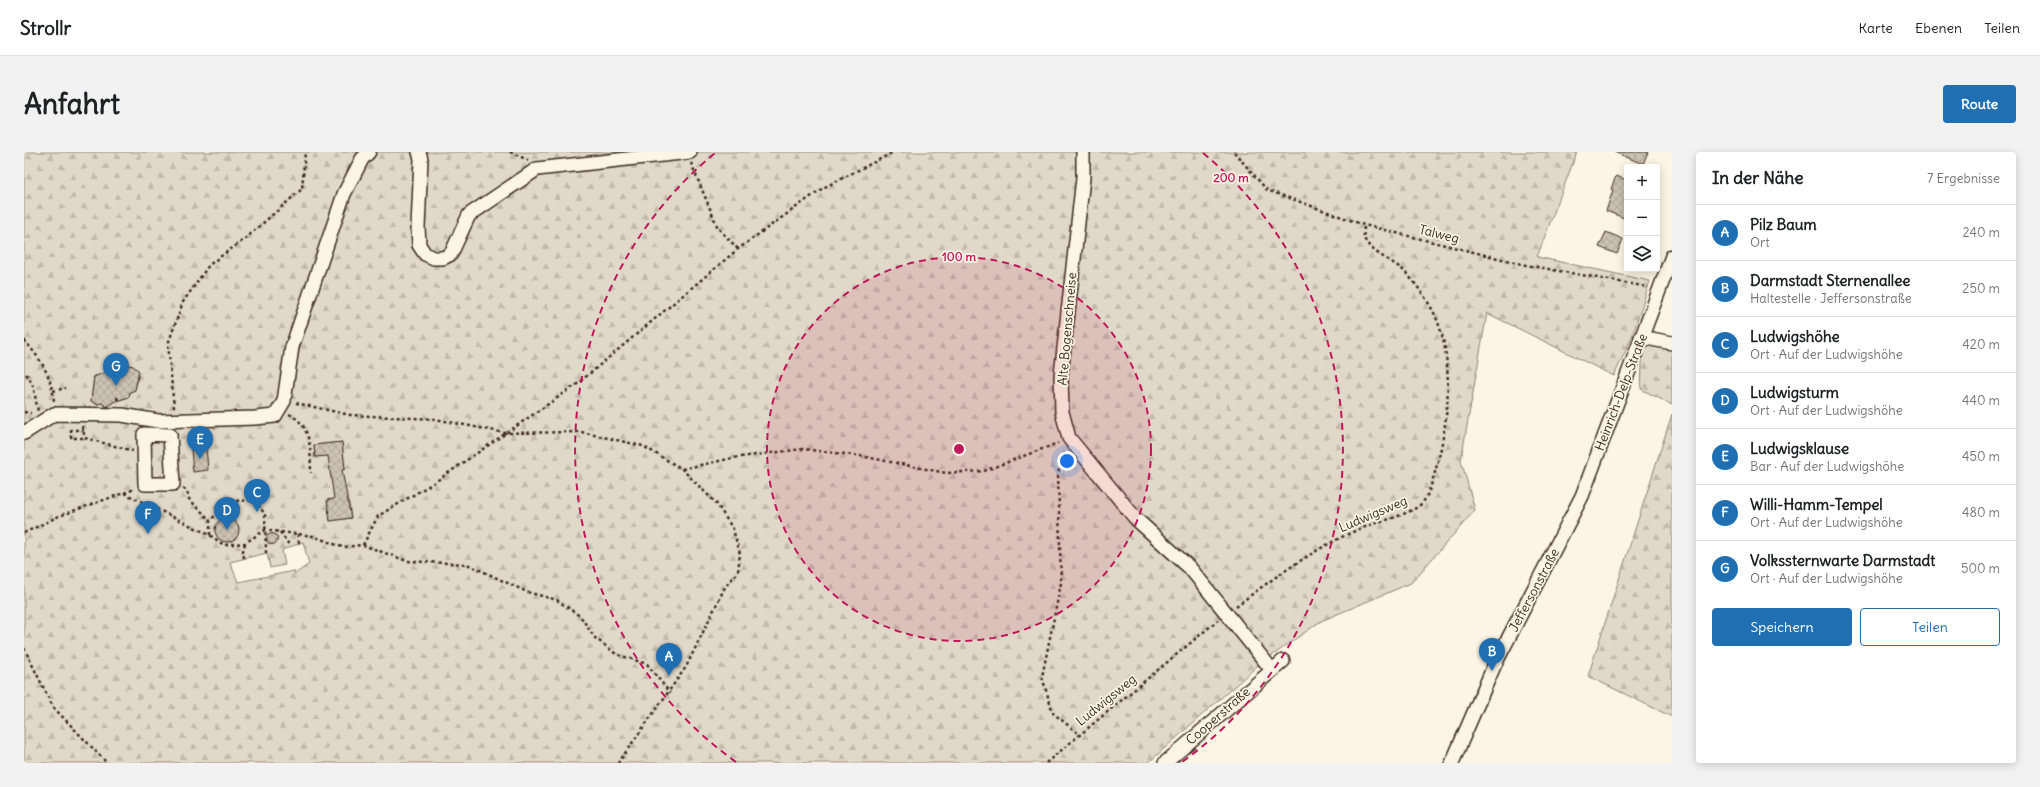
<!DOCTYPE html>
<html lang="de">
<meta charset="utf-8">
<style>
:root{--surface:#fff;--page:#f2f2f2;--text:#202124;--muted:#757577;--line:#e0e0e0;--accent:#1f6fb2}
body{margin:0;font-family:Delius,sans-serif;background:var(--page);color:var(--text)}
.controls{position:absolute;right:12px;top:12px;display:grid;overflow:hidden;border-radius:4px;box-shadow:0 2px 10px #0003}
.controls button{width:36px;height:36px;display:grid;place-items:center;padding:0;border:0;border-bottom:1px solid var(--line);background:var(--surface);color:var(--text);font:20px sans-serif}
.you{position:absolute;left:1043px;top:309px;width:14px;height:14px;margin:-10px;border:3px solid #fff;border-radius:50%;background:#1a73e8;box-shadow:0 0 0 6px #1a73e833}
.badge{display:grid;place-items:center;width:26px;height:26px;border-radius:50%;background:var(--accent);color:#fff;font-size:13px;font-weight:700}
.pin{position:absolute;translate:-50% -33px;filter:drop-shadow(0 1px 2px #0008)}
.pin::after{content:'';position:absolute;top:21px;width:14px;height:12px;background:inherit;clip-path:polygon(0 0,100% 0,50% 100%)}
.list{margin:0;padding:0;list-style:none}
h2{display:flex;justify-content:space-between;align-items:center;height:52px;margin:0;padding:0 16px;font-size:17px}
h2 small{font-size:13px;font-weight:400;color:var(--muted)}
.list li{display:grid;grid-template-columns:26px 1fr auto;gap:12px;align-items:center;box-sizing:border-box;height:56px;padding:0 16px;border-top:1px solid var(--line)}
.list b{display:block;font-size:15px;white-space:nowrap}
.list p{margin:0;font-size:13px;white-space:nowrap;color:var(--muted)}
.list em{font-size:13px;font-style:normal;color:var(--muted)}
.actions{display:flex;gap:8px;padding:12px 16px}
.actions a{flex:1;padding:9px 0;border:1px solid var(--accent);border-radius:4px;text-align:center;font-size:14px;color:var(--accent)}
.actions .main{background:var(--accent);color:#fff}
.icon{flex:none;width:22px;height:22px;fill:none;stroke:currentColor;stroke-width:2;stroke-linecap:round;stroke-linejoin:round}
.map{position:relative;flex:none;width:1648px;height:611px;overflow:hidden;border-radius:4px}
header{display:flex;align-items:center;gap:24px;box-sizing:border-box;height:56px;padding:0 20px;background:var(--surface);border-bottom:1px solid var(--line)}
header strong{font-size:19px}
nav{display:flex;gap:22px;margin-inline-start:auto;font-size:14px}
.intro{display:flex;align-items:center;justify-content:space-between;box-sizing:border-box;height:96px;padding:0 24px}
h1{margin:0;font-size:28px}
.button{padding:10px 18px;border-radius:4px;background:var(--accent);color:#fff;font-size:14px;font-weight:700}
main{display:flex;gap:24px;padding:0 24px}
aside{flex:1;background:var(--surface);border-radius:4px;box-shadow:0 2px 10px #0003}
.map>svg:first-child{display:block}
.forest{fill:url(#forest-firs);stroke:#8e8173;fill-rule:evenodd}
.building{fill:url(#building-cross-hatch);stroke:#3b2a1e}
.lines{fill:none;stroke-linecap:round;stroke-linejoin:round}
.minor-casing{stroke:#3b2a1e;stroke-width:16}
.path{stroke:#3b2a1e;stroke-width:2.5;stroke-dasharray:3 3;stroke-linecap:butt}
.minor{stroke:#fcf5e5;stroke-width:13}
.ring{fill:none;stroke:#c2185b;stroke-width:2;stroke-dasharray:7 5}
.labels{text-anchor:middle;dominant-baseline:central;stroke-width:3.5;stroke-linejoin:round;paint-order:stroke}
.street-label{font-size:13px;fill:#3b2a1e;stroke:#fcf5e5}
.centre{fill:#c2185b;stroke:#fcf5e5;stroke-width:2}
.ring-label{font-size:12px;text-anchor:middle;font-weight:bold;fill:#c2185b;stroke:#fcf5e5;stroke-width:3.5;stroke-linejoin:round;paint-order:stroke}
</style>
<header>
<strong>Strollr</strong>
<nav><a>Karte</a><a>Ebenen</a><a>Teilen</a></nav>
</header>
<div class="intro"><h1>Anfahrt</h1><a class="button">Route</a></div>
<main>
<div class="map">
<svg width="1648" height="611" viewBox="0 0 1648 611">
<defs>
<pattern id="forest-firs" width="22" height="20" patternUnits="userSpaceOnUse"><rect width="22" height="20" fill="#e0d8c8"/><path d="M5 1l3.5 6h-7zM16 11l3.5 6h-7z" fill="#c1baab"/></pattern>
<pattern id="building-cross-hatch" width="8" height="8" patternUnits="userSpaceOnUse"><rect width="8" height="8" fill="#ccc2b3"/><path d="M0 0l8 8M0 8l8-8" fill="none" stroke="#b0a79a"/></pattern>
</defs>
<rect width="100%" height="100%" fill="#fcf5e5"/>
<filter id="ink" filterUnits="userSpaceOnUse"><feTurbulence type="fractalNoise" baseFrequency=".025" numOctaves="2"/><feDisplacementMap in="SourceGraphic" scale="8" xChannelSelector="R" yChannelSelector="G"/><feConvolveMatrix kernelMatrix="1 2 1 2 8 2 1 2 1" color-interpolation-filters="sRGB"/></filter>
<g filter="url(#ink)">
<g class="forest">
<path d="M 0,0 L 1553,0 L 1513,105 L 1626,129 L 1608,185 L 1590,224 L 1463,161 L 1437,308 L 1451,358 L 1387,431 L 1297,469 L 1232,515 L 1124,611 L 0,611 ZM 100,212 L 109,214 L 115,219 L 114,224 L 109,227 L 113,230 L 111,238 L 106,240 L 105,245 L 99,247 L 89,246 L 89,252 L 83,255 L 78,251 L 73,252 L 67,249 L 70,224 L 75,223 L 81,226 L 82,220 L 88,218 L 93,221 L 94,214 ZM 318,290 L 321,317 L 318,318 L 321,345 L 324,345 L 327,366 L 306,369 L 303,348 L 312,347 L 306,320 L 311,303 L 291,305 L 290,293 ZM 279,390 L 285,412 L 271,422 L 270,419 L 214,430 L 206,410 L 243,401 L 246,416 L 261,413 L 258,398 Z"/>
<path d="M 1619,190 L 1648,198 L 1648,253 L 1617,237 Z"/>
<path d="M 1648,262 L 1648,565 L 1564,524 Z"/>
</g>
<g class="building">
<path d="M 1590,0 L 1624,0 L 1619,12 Z"/>
<path d="M 1592,24 L 1603,28 L 1603,57 L 1600,66 L 1582,59 L 1589,38 L 1587,37 Z"/>
<path d="M 1582,80 L 1599,87 L 1593,102 L 1575,95 Z"/>
<path d="M 100,212 L 109,214 L 115,219 L 111,238 L 106,240 L 105,245 L 89,250 L 83,255 L 78,251 L 73,252 L 67,249 L 70,225 Z"/>
<path d="M 318,290 L 321,317 L 318,318 L 327,366 L 306,369 L 303,348 L 310,347 L 304,304 L 291,305 L 290,293 Z"/>
<path d="M 182,295 L 184,318 L 169,320 L 167,297 Z"/>
<circle cx="203" cy="378" r="12"/>
<circle cx="248" cy="387" r="5.5"/>
</g>
<g class="lines">
<g class="minor-casing">
<g id="minor">
<path d="M 395,0 L 397,7 L 394,75 L 395,93 L 401,102 L 410,106 L 419,106 L 427,102 L 445,63 L 513,17 L 666,0"/>
<path d="M 1059,0 L 1059,26 L 1037,223 L 1038,260 L 1045,286 L 1112,367 L 1166,416 L 1248,518"/>
<path d="M 1617,185 L 1648,191"/>
<path d="M 0,281 L 30,262 L 98,263 L 134,269 L 231,266 L 251,264 L 260,249 L 268,195 L 320,42 L 338,7 L 345,0"/>
<path d="M 120,282 L 146,283 L 149,332 L 121,332 Z"/>
<path d="M 1141,611 L 1259,509"/>
<path d="M 1428,611 L 1470,514 L 1558,344 L 1648,104"/>
</g>
</g>
<g class="path">
<path d="M 486,0 L 504,8"/>
<path d="M 1210,0 L 1243,38 L 1340,73 L 1502,113 L 1624,135"/>
<path d="M 667,11 L 694,76 L 714,97"/>
<path d="M 0,188 C 16,206 28,224 30,250"/>
<path d="M 2,222 C 12,235 10,243 14,259"/>
<path d="M 29,239 L 42,236"/>
<path d="M 93,245 L 94,251"/>
<path d="M 272,251 L 326,263 L 411,267 L 481,281 L 557,280 L 619,294 L 658,317 L 692,351 L 709,377 L 716,402 L 714,420 L 701,435 L 662,515 L 594,611"/>
<path d="M 150,256 L 144,192 L 159,150 L 185,113 L 222,86 L 278,37 L 281,0"/>
<path d="M 0,260 L 7,261"/>
<path d="M 265,262 C 289,274 286,299 287,321"/>
<path d="M 58,274 L 61,286 L 109,299"/>
<path d="M 60,278 L 47,278 L 47,286 L 61,286"/>
<path d="M 1040,300 L 1034,321 L 1037,431 L 1018,525 L 1029,561 L 1055,582"/>
<path d="M 658,317 L 709,306 L 778,297 L 837,304 L 922,321 L 960,319 L 1034,291"/>
<path d="M 159,336 L 163,339 L 165,347 L 186,368"/>
<path d="M 100,341 L 186,383 L 200,393 L 221,391 L 241,378 L 289,384 L 318,395 L 339,393 L 383,409 L 443,412 L 503,440 L 533,448 L 557,465 L 570,485 L 592,502 L 623,512 L 646,541"/>
<path d="M 256,380 L 266,394"/>
<path d="M 0,381 L 35,364 L 111,337"/>
<path d="M 274,382 L 275,391"/>
<path d="M 186,383 L 186,368 L 209,349 L 230,348 L 241,362 L 242,401"/>
<path d="M 339,393 L 354,364 L 411,330 L 552,233 L 714,97 L 799,36 L 870,0"/>
<path d="M 220,406 L 219,399 L 221,391"/>
<path d="M 1212,454 C 1254,423 1300,389 1349,372 C 1362,368 1390,361 1399,350 C 1405,342 1408,330 1411,320 C 1425,272 1432,202 1408,157 C 1400,143 1390,129 1379,118 C 1367,108 1349,102 1341,88 C 1339,84 1340,77 1340,73"/>
<path d="M 0,496 L 29,555 L 83,611"/>
<path d="M 1022,611 L 1194,468"/>
</g>
<use href="#minor" class="minor"/>
</g>
</g>
<circle cx="935" cy="297" r="192" fill="#c2185b" fill-opacity=".12"/>
<g class="ring">
<circle cx="935" cy="297" r="192"/>
<path d="M712 610A384 384 0 0 1 691 1M1179 1A384 384 0 0 1 1158 610"/>
</g>
<g class="labels">
<g class="street-label">
<text transform="translate(1415 82) rotate(14)">Talweg</text>
<text transform="translate(1043 177) rotate(-85)">Alte Bogenschneise</text>
<text transform="translate(1597 240) rotate(-69)">Heinrich-Delp-Straße</text>
<text transform="translate(1349 362) rotate(-23)">Ludwigsweg</text>
<text transform="translate(1510 438) rotate(-62)">Jeffersonstraße</text>
<text transform="translate(1082 548) rotate(-39)">Ludwigsweg</text>
<text transform="translate(1194 564) rotate(-41)">Cooperstraße</text>
</g>
</g>
<circle cx="935" cy="297" r="6" class="centre"/>
<g class="ring-label">
<text x="1207" y="30">200 m</text>
<text x="935" y="109">100 m</text>
</g>
</svg>
<div class="controls">
<button>+</button>
<button>−</button>
<button><svg class="icon" aria-label="layers" viewBox="0 0 24 24"><path d="M12 4l9 5-9 5-9-5zM3 14l9 5 9-5"/></svg></button>
</div>
<div class="you"></div>
<div class="pin badge" style="left:645px;top:524px">A</div>
<div class="pin badge" style="left:1468px;top:519px">B</div>
<div class="pin badge" style="left:233px;top:360px">C</div>
<div class="pin badge" style="left:203px;top:378px">D</div>
<div class="pin badge" style="left:176px;top:307px">E</div>
<div class="pin badge" style="left:124px;top:382px">F</div>
<div class="pin badge" style="left:92px;top:234px">G</div>
</div>
<aside>
<h2>In der Nähe<small>7 Ergebnisse</small></h2>
<ul class="list">
<li><span class="badge">A</span><div><b>Pilz Baum</b><p>Ort</p></div><em>240 m</em></li>
<li><span class="badge">B</span><div><b>Darmstadt Sternenallee</b><p>Haltestelle · Jeffersonstraße</p></div><em>250 m</em></li>
<li><span class="badge">C</span><div><b>Ludwigshöhe</b><p>Ort · Auf der Ludwigshöhe</p></div><em>420 m</em></li>
<li><span class="badge">D</span><div><b>Ludwigsturm</b><p>Ort · Auf der Ludwigshöhe</p></div><em>440 m</em></li>
<li><span class="badge">E</span><div><b>Ludwigsklause</b><p>Bar · Auf der Ludwigshöhe</p></div><em>450 m</em></li>
<li><span class="badge">F</span><div><b>Willi-Hamm-Tempel</b><p>Ort · Auf der Ludwigshöhe</p></div><em>480 m</em></li>
<li><span class="badge">G</span><div><b>Volkssternwarte Darmstadt</b><p>Ort · Auf der Ludwigshöhe</p></div><em>500 m</em></li>
</ul>
<div class="actions"><a class="main">Speichern</a><a>Teilen</a></div>
</aside>
</main>
